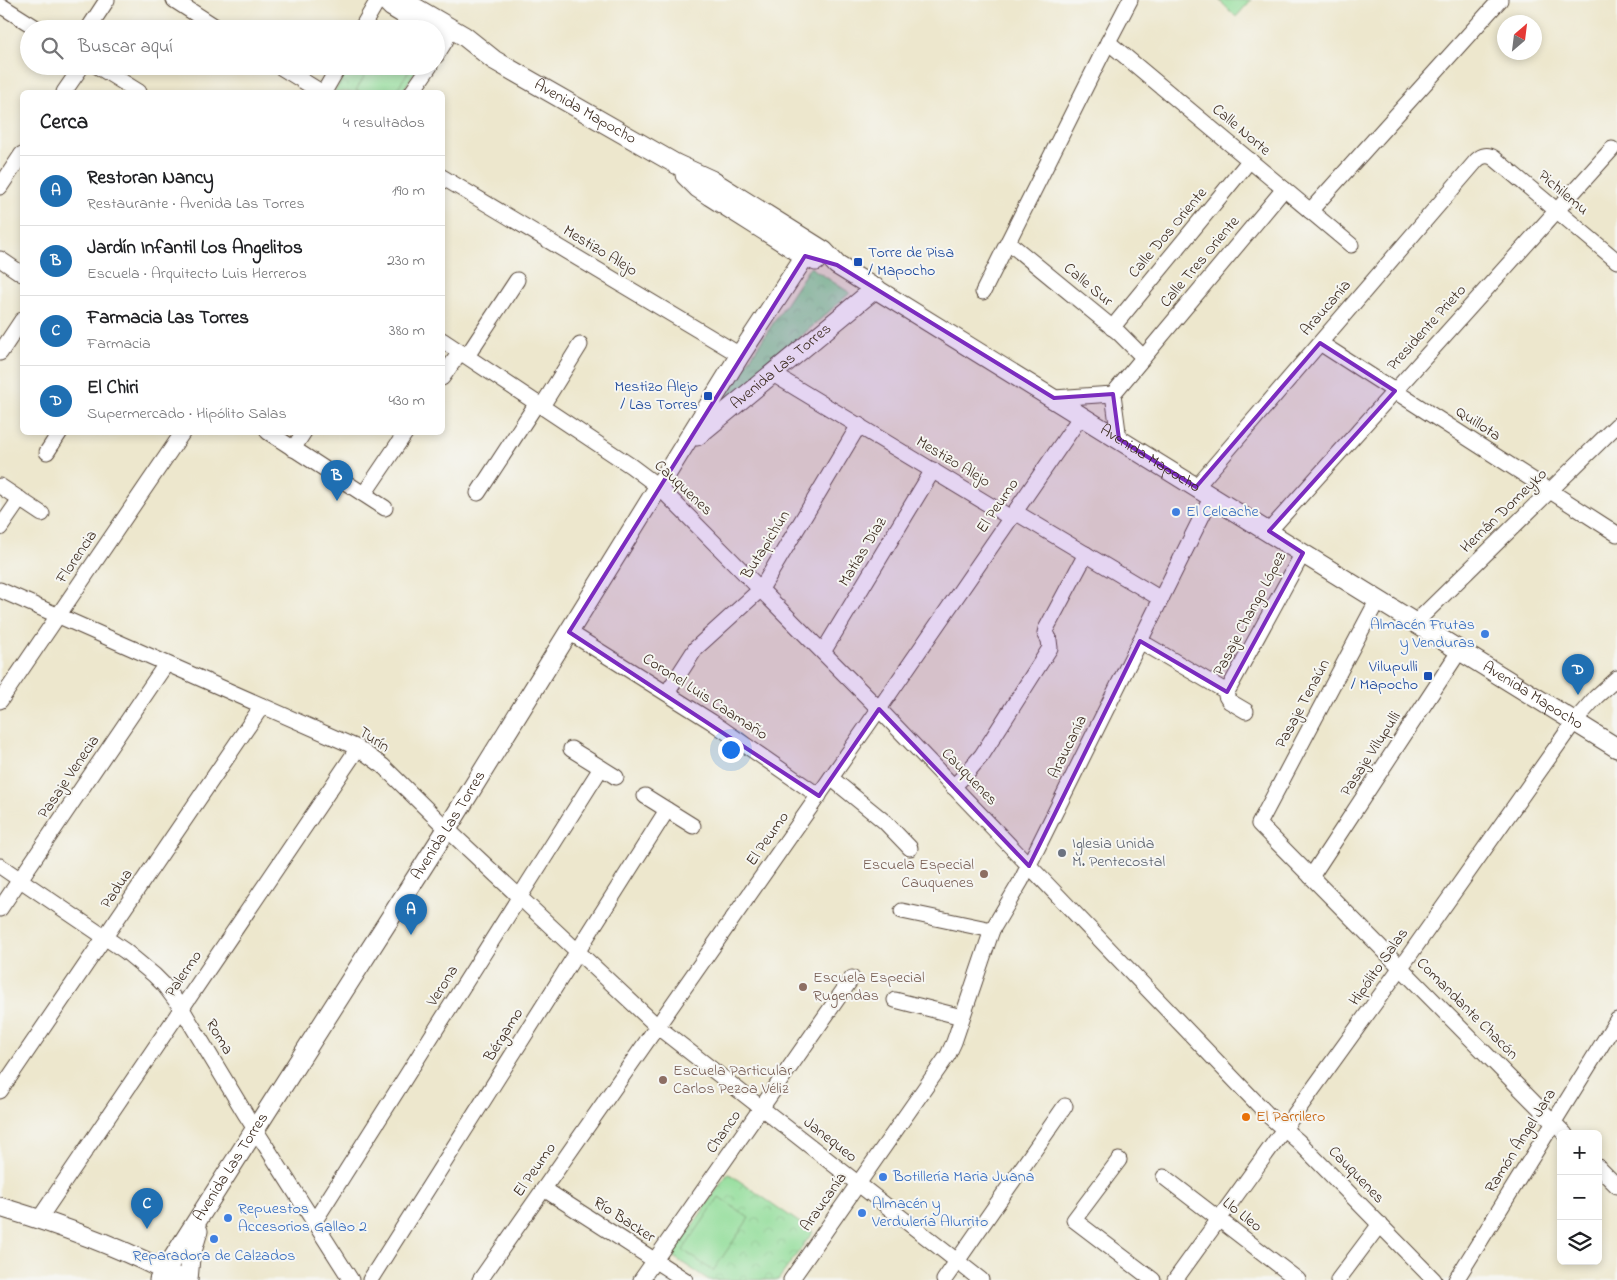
<!DOCTYPE html>
<html lang="es">
<meta charset="utf-8">
<style>
:root{--surface:#fff;--page:#f2f2f2;--text:#202124;--muted:#757577;--line:#e0e0e0;--accent:#1f6fb2}
body{margin:0;font-family:"Indie Flower",sans-serif;background:var(--page);color:var(--text)}
.controls{position:absolute;right:15px;bottom:15px;display:grid;overflow:hidden;border-radius:8px;box-shadow:0 2px 8px #0003}
.controls button{width:45px;height:45px;display:grid;place-items:center;padding:0;border:0;border-bottom:1px solid var(--line);background:var(--surface);color:var(--text);font:25px sans-serif}
.compass{position:absolute;left:1497px;top:15px;width:45px;height:45px;border-radius:50%;background:var(--surface);box-shadow:0 2px 8px #0003;rotate:28deg}
.you{position:absolute;left:730px;top:749px;width:18px;height:18px;margin:-12px;border:4px solid #fff;border-radius:50%;background:#1a73e8;box-shadow:0 0 0 8px #1a73e833}
.badge{display:grid;place-items:center;width:32px;height:32px;border-radius:50%;background:var(--accent);color:#fff;font-size:16px;font-weight:700}
.pin{position:absolute;translate:-50% -41px;filter:drop-shadow(0 1px 2px #0008)}
.pin::after{content:'';position:absolute;top:26px;width:18px;height:15px;background:inherit;clip-path:polygon(0 0,100% 0,50% 100%)}
.list{margin:0;padding:0;list-style:none}
h2{display:flex;justify-content:space-between;align-items:center;height:65px;margin:0;padding:0 20px;font-size:21px}
h2 small{font-size:16px;font-weight:400;color:var(--muted)}
.list li{display:grid;grid-template-columns:32px 1fr auto;gap:15px;align-items:center;box-sizing:border-box;height:70px;padding:0 20px;border-top:1px solid var(--line)}
.list b{display:block;font-size:19px;white-space:nowrap}
.list p{margin:0;font-size:16px;white-space:nowrap;color:var(--muted)}
.list em{font-size:16px;font-style:normal;color:var(--muted)}
.icon{flex:none;width:28px;height:28px;fill:none;stroke:currentColor;stroke-width:2;stroke-linecap:round;stroke-linejoin:round}
.map{position:relative;flex:none;width:1617px;height:1280px;overflow:hidden}
.search{position:absolute;background:var(--surface);box-shadow:0 2px 8px #0003;left:20px;top:20px;width:425px;height:55px;display:flex;align-items:center;gap:12px;box-sizing:border-box;padding:0 18px;border-radius:28px;color:var(--muted);font-size:19px}
.panel{position:absolute;background:var(--surface);box-shadow:0 2px 8px #0003;left:20px;top:90px;width:425px;height:345px;border-radius:8px}
.map>svg:first-child{display:block}
.park{fill:url(#park-crowns);stroke:#66845c}
.pitch{fill:#92dd9a;stroke:#66845c}
.lines{fill:none;stroke-linecap:round;stroke-linejoin:round}
.minor-casing{stroke:#564638;stroke-width:17}
.major-casing{stroke:#564638;stroke-width:21}
.minor{stroke:#fff;stroke-width:15}
.major{stroke:#fff;stroke-width:19}
.marked{fill:#7b2cbf;fill-opacity:0.2;stroke:#7b2cbf;stroke-width:4;stroke-linejoin:round}
.transit-dot{fill:#1a4fb4;stroke:#f6f6f2;stroke-width:2}
.shop-dot{fill:#3f7fe0;stroke:#f6f6f2;stroke-width:2}
.worship-dot{fill:#6b7280;stroke:#f6f6f2;stroke-width:2}
.education-dot{fill:#8d6e63;stroke:#f6f6f2;stroke-width:2}
.food-dot{fill:#e8710a;stroke:#f6f6f2;stroke-width:2}
.labels{text-anchor:middle;dominant-baseline:central;stroke-width:4;stroke-linejoin:round;paint-order:stroke}
.street-label{font-size:16px;fill:#3b2a1e;stroke:#f6f6f2}
.transit-label{font-size:16px;fill:#164399;stroke:#f6f6f2;text-anchor:end}
.shop-label{font-size:16px;fill:#366cbe;stroke:#f6f6f2;text-anchor:start}
.worship-label{font-size:16px;fill:#5b616d;stroke:#f6f6f2;text-anchor:start}
.education-label{font-size:16px;fill:#785e54;stroke:#f6f6f2;text-anchor:start}
.food-label{font-size:16px;fill:#c56008;stroke:#f6f6f2;text-anchor:start}
</style>
<div class="map">
<svg width="1617" height="1280" viewBox="0 0 1617 1280">
<defs>
<pattern id="park-crowns" width="20" height="18" patternUnits="userSpaceOnUse" patternTransform="scale(1.25)"><rect width="20" height="18" fill="#92dd9a"/><path d="M2 6a3 3 0 1 1 6 0M12 15a3 3 0 1 1 6 0" fill="none" stroke="#7fbe84"/></pattern>
</defs>
<rect width="100%" height="100%" fill="#f6f6f2"/>
<filter id="ink" filterUnits="userSpaceOnUse"><feTurbulence type="fractalNoise" baseFrequency=".02" numOctaves="2"/><feDisplacementMap in="SourceGraphic" scale="10" xChannelSelector="R" yChannelSelector="G"/><feConvolveMatrix kernelMatrix="1 2 1 2 8 2 1 2 1" color-interpolation-filters="sRGB"/></filter>
<filter id="wash" filterUnits="userSpaceOnUse"><feTurbulence type="fractalNoise" baseFrequency=".0096" numOctaves="4" result="noise"/><feDisplacementMap in="SourceGraphic" scale="20" xChannelSelector="R" yChannelSelector="G"/><feGaussianBlur stdDeviation="1.12" result="paint"/><feColorMatrix in="noise" values="0 0 0 0 0 0 0 0 0 0 0 0 0 0 0 0 0 1.4 0 .05"/><feComposite in="paint" operator="in"/></filter>
<g filter="url(#wash)">
<rect width="100%" height="100%" fill="#ede7cd"/>
<g class="park">
<path d="M 350,66 L 419,66 L 402,92 L 334,92 Z"/>
<path d="M 810,267 L 850,293 L 715,412 Z"/>
<path d="M 728,1173 L 813,1232 L 778,1280 L 709,1280 L 672,1256 Z"/>
</g>
<g class="pitch">
<path d="M 1219,0 L 1251,0 L 1236,17 Z"/>
<path d="M 371,66 L 412,66 L 395,92 L 360,92 L 356,90 Z"/>
<path d="M 719,1197 L 749,1218 L 713,1271 L 683,1250 Z"/>
</g>
</g>
<g filter="url(#ink)">
<g class="lines">
<g class="minor-casing">
<g id="minor">
<path d="M 174,0 L 219,29"/>
<path d="M 0,5 L 38,29"/>
<path d="M 88,29 L 107,0"/>
<path d="M 361,29 L 378,0"/>
<path d="M 1108,42 L 1351,245"/>
<path d="M 436,56 L 446,40"/>
<path d="M 97,66 L 139,92"/>
<path d="M 279,66 L 321,92"/>
<path d="M 64,92 L 82,66"/>
<path d="M 324,92 L 339,66"/>
<path d="M 412,92 L 430,66"/>
<path d="M 442,177 L 740,355"/>
<path d="M 0,187 L 22,154"/>
<path d="M 1310,211 L 1500,0"/>
<path d="M 1008,242 L 1119,333 L 1143,357"/>
<path d="M 0,259 L 22,274"/>
<path d="M 983,292 L 1108,42 L 1130,0"/>
<path d="M 1112,328 L 1250,160"/>
<path d="M 442,340 L 631,466 L 659,487 L 879,709 L 1271,1118 L 1298,1141 L 1434,1280"/>
<path d="M 1320,343 L 1617,534"/>
<path d="M 0,353 L 22,320"/>
<path d="M 467,356 L 517,280"/>
<path d="M 773,374 L 1011,518"/>
<path d="M 442,378 L 460,352"/>
<path d="M 1054,398 L 1113,394"/>
<path d="M 542,406 L 580,345"/>
<path d="M 268,432 L 385,508"/>
<path d="M 1119,439 L 1113,394 L 1284,189"/>
<path d="M 293,449 L 304,432"/>
<path d="M 47,452 L 60,432"/>
<path d="M 0,486 L 42,514"/>
<path d="M 1196,487 L 1477,160 C 1482,155 1488,154 1494,158 L 1617,261"/>
<path d="M 478,493 L 537,403"/>
<path d="M 364,494 L 406,432"/>
<path d="M 1015,512 L 1161,599"/>
<path d="M 0,528 L 20,499"/>
<path d="M 1269,531 L 1612,149"/>
<path d="M 0,590 L 358,748 L 383,766 L 447,829 L 658,1027 L 981,1280"/>
<path d="M 1378,599 L 1259,824 L 1565,1134"/>
<path d="M 1415,623 L 1617,425"/>
<path d="M 569,632 L 712,722 L 819,796"/>
<path d="M 1140,641 L 1227,692 L 1226,696 L 1229,701 L 1246,711"/>
<path d="M 823,652 L 933,470"/>
<path d="M 1227,692 L 1303,553"/>
<path d="M 667,693 L 696,648 L 761,589 L 859,425"/>
<path d="M 0,701 L 183,432"/>
<path d="M 571,749 L 616,777"/>
<path d="M 831,778 L 885,822 L 910,848"/>
<path d="M 953,787 L 965,775 L 982,755 L 1050,648 L 1049,640 L 1045,633 L 1046,629 L 1086,554"/>
<path d="M 645,796 L 693,826"/>
<path d="M 0,866 L 125,951 L 154,975 L 164,985 L 182,1009 L 246,1115 L 351,1280"/>
<path d="M 1311,877 L 1460,650"/>
<path d="M 0,909 L 166,664"/>
<path d="M 902,911 L 992,930"/>
<path d="M 895,1000 L 962,1017"/>
<path d="M 0,1091 L 262,706"/>
<path d="M 1119,1160 L 1074,1220 L 1153,1280"/>
<path d="M 1598,1167 L 1617,1186"/>
<path d="M 1164,1177 L 1298,1280"/>
<path d="M 544,1189 L 685,1280"/>
<path d="M 39,1219 L 358,748"/>
<path d="M 314,1222 L 601,768"/>
<path d="M 370,1280 L 667,810"/>
<path d="M 480,1280 L 879,709 L 1081,416"/>
<path d="M 641,1280 L 852,978"/>
<path d="M 791,1280 L 948,1055 L 954,1042 L 992,930 L 1021,881 L 1212,496"/>
<path d="M 944,1280 L 1065,1106"/>
<path d="M 1175,1280 L 1401,967 L 1574,722 L 1596,697 L 1617,678"/>
<path d="M 1338,1280 L 1380,1224"/>
<path d="M 1456,1280 L 1617,1020"/>
</g>
</g>
<g class="major-casing">
<g id="major">
<path d="M 385,0 L 392,7 L 410,18"/>
<path id="s1" d="M 402,0 L 464,36 L 494,60 L 676,164 L 711,180 L 824,251 L 837,265 L 1617,748"/>
<path d="M 685,175 L 698,188 L 710,196 L 805,256 L 816,261"/>
<path id="s2" d="M 697,436 L 876,288"/>
<path d="M 0,1207 C 63,1226 125,1248 182,1280"/>
<path id="s3" d="M 159,1280 L 447,829 L 740,355 L 805,256"/>
<path d="M 188,1280 L 190,1258 L 198,1231"/>
</g>
</g>
<use href="#minor" class="minor"/>
<use href="#major" class="major"/>
</g>
</g>
<path class="marked" d="M 805,256 L 837,265 L 1054,398 L 1113,394 L 1119,439 L 1196,487 L 1320,343 L 1395,391 L 1269,531 L 1303,553 L 1227,692 L 1140,641 L 1029,866 L 879,709 L 819,796 L 569,632 Z"/>
<g class="transit-dot">
<rect x="853" y="257" width="10" height="10" rx="2.5"/>
<rect x="703" y="391" width="10" height="10" rx="2.5"/>
<rect x="1423" y="671" width="10" height="10" rx="2.5"/>
</g>
<g class="shop-dot">
<circle cx="1176" cy="512" r="5"/>
<circle cx="1485" cy="634" r="5"/>
<circle cx="883" cy="1177" r="5"/>
<circle cx="862" cy="1213" r="5"/>
<circle cx="228" cy="1218" r="5"/>
<circle cx="214" cy="1239" r="5"/>
</g>
<circle class="worship-dot" cx="1062" cy="853" r="5"/>
<g class="education-dot">
<circle cx="984" cy="874" r="5"/>
<circle cx="803" cy="987" r="5"/>
<circle cx="663" cy="1080" r="5"/>
</g>
<circle class="food-dot" cx="1246" cy="1117" r="5"/>
<g class="labels">
<g class="street-label">
<text stroke="none"><textPath href="#s1" startOffset="215">Avenida Mapocho</textPath></text>
<text transform="translate(1241 130) rotate(40)">Calle Norte</text>
<text transform="translate(1563 193) rotate(40)">Pichilemu</text>
<text transform="translate(1168 233) rotate(-50)">Calle Dos Oriente</text>
<text transform="translate(600 251) rotate(31)">Mestizo Alejo</text>
<text transform="translate(1200 262) rotate(-50)">Calle Tres Oriente</text>
<text transform="translate(1088 285) rotate(40)">Calle Sur</text>
<text transform="translate(1326 308) rotate(-49)">Araucanía</text>
<text transform="translate(1427 328) rotate(-48)">Presidente Prieto</text>
<text stroke="none"><textPath href="#s2" startOffset="109">Avenida Las Torres</textPath></text>
<text transform="translate(1478 424) rotate(33)">Quillota</text>
<text stroke="none"><textPath href="#s1" startOffset="879">Avenida Mapocho</textPath></text>
<text transform="translate(953 462) rotate(31)">Mestizo Alejo</text>
<text transform="translate(683 488) rotate(43)">Cauquenes</text>
<text transform="translate(998 506) rotate(-56)">El Peumo</text>
<text transform="translate(1504 511) rotate(-44)">Hernán Domeyko</text>
<text transform="translate(766 545) rotate(-58)">Butapichún</text>
<text transform="translate(863 552) rotate(-59)">Matías Díaz</text>
<text transform="translate(77 557) rotate(-56)">Florencia</text>
<text transform="translate(1250 614) rotate(-62)">Pasaje Chango López</text>
<text stroke="none"><textPath href="#s1" startOffset="1329">Avenida Mapocho</textPath></text>
<text transform="translate(705 697) rotate(33)">Coronel Luis Caamaño</text>
<text transform="translate(1303 704) rotate(-62)">Pasaje Tenaún</text>
<text transform="translate(374 740) rotate(33)">Turín</text>
<text transform="translate(1068 747) rotate(-64)">Araucanía</text>
<text transform="translate(1371 754) rotate(-57)">Pasaje Vilupulli</text>
<text transform="translate(69 777) rotate(-56)">Pasaje Venecia</text>
<text transform="translate(969 777) rotate(46)">Cauquenes</text>
<text stroke="none"><textPath href="#s3" startOffset="539">Avenida Las Torres</textPath></text>
<text transform="translate(768 839) rotate(-55)">El Peumo</text>
<text transform="translate(117 889) rotate(-56)">Padua</text>
<text transform="translate(1379 967) rotate(-55)">Hipólito Salas</text>
<text transform="translate(184 974) rotate(-56)">Palermo</text>
<text transform="translate(443 986) rotate(-58)">Verona</text>
<text transform="translate(1467 1009) rotate(45)">Comandante Chacón</text>
<text transform="translate(504 1035) rotate(-58)">Bérgamo</text>
<text transform="translate(219 1037) rotate(59)">Roma</text>
<text transform="translate(724 1132) rotate(-55)">Chanco</text>
<text transform="translate(830 1140) rotate(38)">Janequeo</text>
<text transform="translate(1521 1141) rotate(-58)">Ramón Ángel Jara</text>
<text stroke="none"><textPath href="#s3" startOffset="134">Avenida Las Torres</textPath></text>
<text transform="translate(535 1170) rotate(-55)">El Peumo</text>
<text transform="translate(1356 1175) rotate(46)">Cauquenes</text>
<text transform="translate(824 1202) rotate(-55)">Araucanía</text>
<text transform="translate(1242 1215) rotate(38)">Llo Lleo</text>
<text transform="translate(624 1220) rotate(33)">Río Backer</text>
</g>
<g class="transit-label">
<text x="868" y="253" text-anchor="start">Torre de Pisa<tspan x="868" dy="18">/ Mapocho</tspan></text>
<text x="698" y="387">Mestizo Alejo<tspan x="698" dy="18">/ Las Torres</tspan></text>
<text x="1418" y="667">Vilupulli<tspan x="1418" dy="18">/ Mapocho</tspan></text>
</g>
<g class="shop-label">
<text x="1186" y="512">El Celcache</text>
<text x="1475" y="625" text-anchor="end">Almacén Frutas<tspan x="1475" dy="18">y Venduras</tspan></text>
<text x="893" y="1177">Botillería Maria Juana</text>
<text x="872" y="1204">Almacén y<tspan x="872" dy="18">Verdulería Alurrito</tspan></text>
<text x="238" y="1209">Repuestos<tspan x="238" dy="18">Accesorios Gallao 2</tspan></text>
<text x="214" y="1256" text-anchor="middle">Reparadora de Calzados</text>
</g>
<g class="worship-label">
<text x="1072" y="844">Iglesia Unida<tspan x="1072" dy="18">M. Pentecostal</tspan></text>
</g>
<g class="education-label">
<text x="974" y="865" text-anchor="end">Escuela Especial<tspan x="974" dy="18">Cauquenes</tspan></text>
<text x="813" y="978">Escuela Especial<tspan x="813" dy="18">Rugendas</tspan></text>
<text x="673" y="1071">Escuela Particular<tspan x="673" dy="18">Carlos Pezoa Véliz</tspan></text>
</g>
<g class="food-label">
<text x="1256" y="1117">El Parrilero</text>
</g>
</g>
</svg>
<div class="controls">
<button>+</button>
<button>−</button>
<button><svg class="icon" aria-label="layers" viewBox="0 0 24 24"><path d="M12 4l9 5-9 5-9-5zM3 14l9 5 9-5"/></svg></button>
</div>
<svg class="compass" viewBox="-18 -18 36 36"><path d="M0-13l5 13h-10z" fill="#e53935"/><path d="M0 13l5-13h-10z" fill="#757577"/></svg>
<div class="you"></div>
<div class="pin badge" style="left:411px;top:935px">A</div>
<div class="pin badge" style="left:337px;top:501px">B</div>
<div class="pin badge" style="left:147px;top:1229px">C</div>
<div class="pin badge" style="left:1578px;top:695px">D</div>
<div class="search"><svg class="icon" aria-label="search" viewBox="0 0 24 24"><circle cx="10" cy="10" r="6"/><path d="M15 15l6 6"/></svg>Buscar aquí</div>
<section class="panel">
<h2>Cerca<small>4 resultados</small></h2>
<ul class="list">
<li><span class="badge">A</span><div><b>Restoran Nancy</b><p>Restaurante · Avenida Las Torres</p></div><em>190 m</em></li>
<li><span class="badge">B</span><div><b>Jardín Infantil Los Angelitos</b><p>Escuela · Arquitecto Luis Herreros</p></div><em>230 m</em></li>
<li><span class="badge">C</span><div><b>Farmacia Las Torres</b><p>Farmacia</p></div><em>380 m</em></li>
<li><span class="badge">D</span><div><b>El Chiri</b><p>Supermercado · Hipólito Salas</p></div><em>430 m</em></li>
</ul>
</section>
</div>
